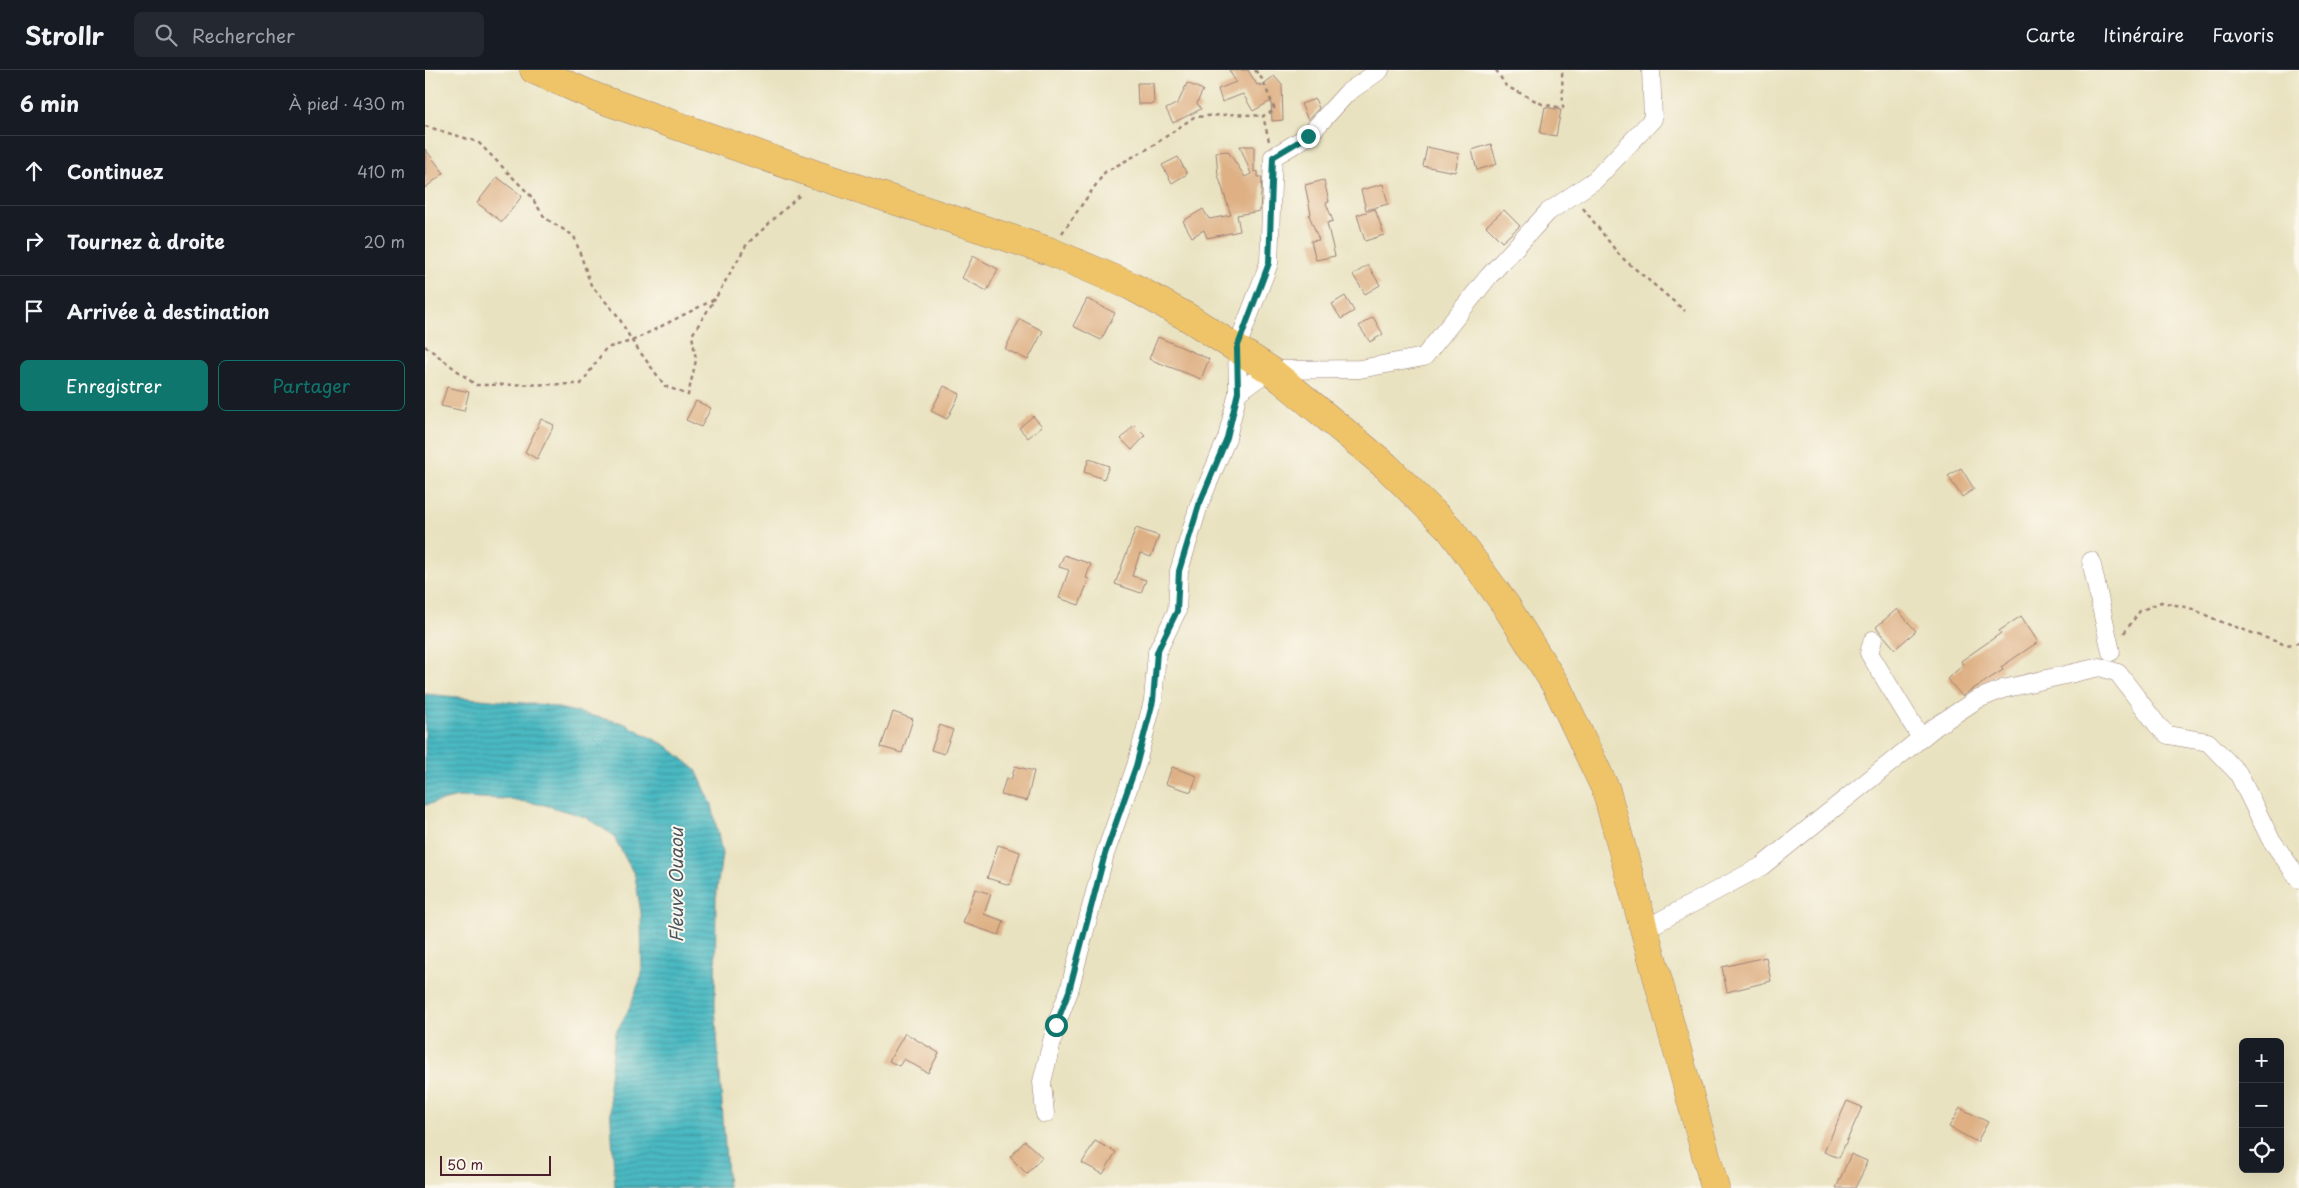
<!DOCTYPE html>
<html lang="fr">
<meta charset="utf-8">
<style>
:root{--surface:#171b24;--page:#242831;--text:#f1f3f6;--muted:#9ea1a6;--line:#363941;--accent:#0f766e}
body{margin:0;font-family:"Playpen Sans",sans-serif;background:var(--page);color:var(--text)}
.controls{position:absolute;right:15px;bottom:15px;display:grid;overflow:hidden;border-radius:8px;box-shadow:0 5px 20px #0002}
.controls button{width:45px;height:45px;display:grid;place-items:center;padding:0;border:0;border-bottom:1px solid var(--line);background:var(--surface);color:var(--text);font:25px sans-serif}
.scale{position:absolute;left:15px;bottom:12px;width:111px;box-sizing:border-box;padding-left:5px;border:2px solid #4a1f2b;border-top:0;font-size:14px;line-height:18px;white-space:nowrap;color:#4a1f2b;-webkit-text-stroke:4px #fbf7ec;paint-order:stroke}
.stop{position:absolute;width:15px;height:15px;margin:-11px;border:4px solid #0f766e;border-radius:50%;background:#fff}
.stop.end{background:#0f766e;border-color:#fff;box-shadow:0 1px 5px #0008}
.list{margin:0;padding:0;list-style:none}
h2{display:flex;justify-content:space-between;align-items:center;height:65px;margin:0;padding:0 20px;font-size:21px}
h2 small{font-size:16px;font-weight:400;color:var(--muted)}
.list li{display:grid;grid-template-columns:32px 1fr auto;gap:15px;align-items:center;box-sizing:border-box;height:70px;padding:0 20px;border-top:1px solid var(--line)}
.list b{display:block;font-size:19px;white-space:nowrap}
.list em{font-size:16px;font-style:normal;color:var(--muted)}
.actions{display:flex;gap:10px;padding:15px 20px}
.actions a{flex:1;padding:11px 0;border:1px solid var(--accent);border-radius:8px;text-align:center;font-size:18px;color:var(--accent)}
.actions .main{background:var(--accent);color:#fff}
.icon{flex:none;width:28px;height:28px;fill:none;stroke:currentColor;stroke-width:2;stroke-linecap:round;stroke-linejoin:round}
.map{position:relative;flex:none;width:1874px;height:1118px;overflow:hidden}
header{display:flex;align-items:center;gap:30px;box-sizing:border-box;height:70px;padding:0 25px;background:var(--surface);border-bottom:1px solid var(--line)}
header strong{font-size:24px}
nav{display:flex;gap:28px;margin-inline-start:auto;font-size:18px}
.search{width:350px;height:45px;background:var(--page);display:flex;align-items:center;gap:12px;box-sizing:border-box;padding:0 18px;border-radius:8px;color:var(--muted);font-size:19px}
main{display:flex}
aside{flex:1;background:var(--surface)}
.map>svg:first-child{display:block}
.water{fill:url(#water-rules);stroke:#4a6c76}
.building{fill:#deb084}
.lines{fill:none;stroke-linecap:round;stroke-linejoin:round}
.minor-casing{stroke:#9a8076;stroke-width:19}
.trunk-casing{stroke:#9a8076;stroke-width:29}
.path{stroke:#9a8076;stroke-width:2.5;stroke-dasharray:4 4;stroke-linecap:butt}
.minor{stroke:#fff;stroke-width:18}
.trunk{stroke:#efc469;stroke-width:28}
.route{stroke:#0f766e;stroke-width:6}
.labels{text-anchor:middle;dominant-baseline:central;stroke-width:4;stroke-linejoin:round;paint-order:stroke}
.water-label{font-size:18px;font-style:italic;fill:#4a5560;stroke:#fbf7ec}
</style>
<header>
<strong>Strollr</strong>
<div class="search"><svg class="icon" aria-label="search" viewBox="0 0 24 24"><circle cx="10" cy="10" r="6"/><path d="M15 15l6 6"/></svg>Rechercher</div>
<nav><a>Carte</a><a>Itinéraire</a><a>Favoris</a></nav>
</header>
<main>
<aside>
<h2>6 min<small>À pied · 430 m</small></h2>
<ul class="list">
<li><svg class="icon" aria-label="ahead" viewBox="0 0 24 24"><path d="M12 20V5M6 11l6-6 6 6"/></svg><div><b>Continuez</b></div><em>410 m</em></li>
<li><svg class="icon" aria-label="right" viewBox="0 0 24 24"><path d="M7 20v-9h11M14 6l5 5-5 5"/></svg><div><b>Tournez à droite</b></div><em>20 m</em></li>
<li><svg class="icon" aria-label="arrive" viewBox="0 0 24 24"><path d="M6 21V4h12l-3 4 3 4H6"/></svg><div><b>Arrivée à destination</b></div></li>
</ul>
<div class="actions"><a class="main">Enregistrer</a><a>Partager</a></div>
</aside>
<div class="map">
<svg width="1874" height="1118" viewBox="0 0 1874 1118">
<defs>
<pattern id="water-rules" width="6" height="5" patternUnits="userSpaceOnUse" patternTransform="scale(1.25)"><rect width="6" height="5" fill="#4ab9c2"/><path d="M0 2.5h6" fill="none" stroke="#40969e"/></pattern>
</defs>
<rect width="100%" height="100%" fill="#fbf7ec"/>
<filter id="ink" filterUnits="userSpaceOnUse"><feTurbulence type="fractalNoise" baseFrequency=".02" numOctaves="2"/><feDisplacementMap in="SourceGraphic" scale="10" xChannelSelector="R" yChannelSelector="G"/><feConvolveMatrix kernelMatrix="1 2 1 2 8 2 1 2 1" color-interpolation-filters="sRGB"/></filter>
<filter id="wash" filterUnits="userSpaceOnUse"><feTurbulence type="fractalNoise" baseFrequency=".0096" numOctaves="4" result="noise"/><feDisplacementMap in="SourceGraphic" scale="20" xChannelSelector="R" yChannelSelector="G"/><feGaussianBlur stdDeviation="1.12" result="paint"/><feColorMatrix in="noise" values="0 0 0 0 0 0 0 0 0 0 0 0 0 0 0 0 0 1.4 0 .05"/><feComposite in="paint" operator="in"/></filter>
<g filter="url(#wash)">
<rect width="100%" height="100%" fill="#e9e2c0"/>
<path class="water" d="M 0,624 L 120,635 L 198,653 L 242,676 L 271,700 L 287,735 L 297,784 L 291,827 L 290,937 L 303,1118 L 190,1118 L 184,1016 L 190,964 L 204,939 L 217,905 L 216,843 L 210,806 L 188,765 L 160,747 L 120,735 L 82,729 L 33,727 L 0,735 Z"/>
<g id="blocks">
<g class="building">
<path d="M 804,0 L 823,0 L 832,15 L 835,14 L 836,16 L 849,6 L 857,15 L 858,50 L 847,51 L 846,31 L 828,41 L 818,24 L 797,32 L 793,19 L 811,12 Z"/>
<path d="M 712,13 L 728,13 L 729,34 L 713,34 Z"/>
<path d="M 762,13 L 778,20 L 772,33 L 776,39 L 748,53 L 741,39 L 753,33 Z"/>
<path d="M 890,29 L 894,38 L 883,50 L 876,34 Z"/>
<path d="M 1120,37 L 1136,40 L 1131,66 L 1115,63 Z"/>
<path d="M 1066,74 L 1072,94 L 1052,100 L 1047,80 Z"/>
<path d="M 815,76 L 829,76 L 829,102 L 833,101 L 833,107 L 837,107 L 835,141 L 812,145 L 815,161 L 782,168 L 779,160 L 767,167 L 758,151 L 778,139 L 784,149 L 806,145 L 793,105 L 791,82 L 803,81 L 820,107 L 826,104 Z"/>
<path d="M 1002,77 L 1034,84 L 1030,102 L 998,96 Z"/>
<path d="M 0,79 L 19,103 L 0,118 Z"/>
<path d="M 753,87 L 762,104 L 747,113 L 737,95 Z"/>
<path d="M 72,107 L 97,126 L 77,152 L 52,133 Z"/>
<path d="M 899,110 L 904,132 L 901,133 L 908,151 L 902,153 L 910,186 L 891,190 L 886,171 L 894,170 L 884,145 L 886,144 L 880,115 Z"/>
<path d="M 958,114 L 963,134 L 941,140 L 936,120 Z"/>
<path d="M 950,139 L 959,165 L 940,171 L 932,145 Z"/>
<path d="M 1079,140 L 1095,156 L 1077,172 L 1061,156 Z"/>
<path d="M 548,186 L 573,199 L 562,221 L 537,208 Z"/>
<path d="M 943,195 L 955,215 L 940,224 L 928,205 Z"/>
<path d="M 920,226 L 929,241 L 916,249 L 907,234 Z"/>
<path d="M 662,229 L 690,243 L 676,270 L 648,256 Z"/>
<path d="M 948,247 L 958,264 L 945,272 L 934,256 Z"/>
<path d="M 595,249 L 618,261 L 603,290 L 580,279 Z"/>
<path d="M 733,267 L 784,289 L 776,309 L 724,289 Z"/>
<path d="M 519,316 L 535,324 L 522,349 L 506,341 Z"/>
<path d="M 22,317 L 44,322 L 39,341 L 16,336 Z"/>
<path d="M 271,331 L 286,338 L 276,357 L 261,350 Z"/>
<path d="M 608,346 L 617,356 L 603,368 L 594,358 Z"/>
<path d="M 116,349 L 129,355 L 112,389 L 100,382 Z"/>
<path d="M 709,355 L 720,366 L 707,380 L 696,369 Z"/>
<path d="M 664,389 L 684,396 L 679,409 L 659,402 Z"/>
<path d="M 1536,398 L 1549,419 L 1537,427 L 1523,406 Z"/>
<path d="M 711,458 L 734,466 L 726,487 L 715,483 L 707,506 L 721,510 L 716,523 L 690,514 Z"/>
<path d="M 639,485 L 666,494 L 661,508 L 664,509 L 654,535 L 634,528 L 644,500 L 634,497 Z"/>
<path d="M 1472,539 L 1491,561 L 1470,579 L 1451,557 Z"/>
<path d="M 1596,546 L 1613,572 L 1576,597 L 1578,600 L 1537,626 L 1522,609 L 1538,595 L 1536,591 L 1576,563 L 1574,561 Z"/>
<path d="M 468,642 L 488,649 L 477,683 L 456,677 Z"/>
<path d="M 515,655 L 528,660 L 519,684 L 506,680 Z"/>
<path d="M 590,696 L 609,701 L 602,731 L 576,725 L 581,708 L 586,710 Z"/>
<path d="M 747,697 L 772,706 L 766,722 L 741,714 Z"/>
<path d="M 573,775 L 595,782 L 585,815 L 562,808 Z"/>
<path d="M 550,819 L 566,824 L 559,844 L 579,851 L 574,865 L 538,853 Z"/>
<path d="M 1341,887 L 1346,911 L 1302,922 L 1297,897 Z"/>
<path d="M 480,963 L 514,983 L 503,1003 L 479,989 L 474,996 L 464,991 Z"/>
<path d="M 1422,1031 L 1437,1037 L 1414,1088 L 1399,1082 Z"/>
<path d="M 1535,1038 L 1563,1052 L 1552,1072 L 1524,1057 Z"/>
<path d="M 600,1071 L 617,1087 L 602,1104 L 585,1087 Z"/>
<path d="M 670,1071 L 691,1082 L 678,1104 L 657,1093 Z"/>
<path d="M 1426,1084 L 1442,1091 L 1439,1100 L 1430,1118 L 1411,1118 Z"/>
</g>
</g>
</g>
<g filter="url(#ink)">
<use href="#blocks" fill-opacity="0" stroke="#9a8076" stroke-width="1"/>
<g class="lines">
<g class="minor-casing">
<g id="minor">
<path d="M 813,322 L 812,277 L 844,193 L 848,87 L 883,66 L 922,23 L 955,0"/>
<path d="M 1666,491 L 1686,582"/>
<path d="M 1448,570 L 1444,583 L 1496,668"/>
<path d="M 1220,859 L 1337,796 L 1510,657 L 1551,630 L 1578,619 L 1675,597 L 1693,603 L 1733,656 L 1743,665 L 1783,672 L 1813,703 L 1845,768 L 1874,809"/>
<path d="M 620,1044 L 617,1012 L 631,955 L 644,921 L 680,784 L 711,696 L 728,631 L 732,582 L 752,541 L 754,501 L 774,435 L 802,368 L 813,322 L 845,300 L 935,299 L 999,287 L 1064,206 L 1123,142 L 1170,110 L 1228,49 L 1226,0"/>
</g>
</g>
<g class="trunk-casing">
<path id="trunk" d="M 109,0 L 173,28 L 395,106 L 624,181 L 706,216 L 764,248 L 845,300 L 961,396 L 1025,459 L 1080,534 L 1132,617 L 1181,720 L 1290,1118"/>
</g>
<g class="path">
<path d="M 830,0 L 837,9 L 850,40 L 838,46 L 844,71"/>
<path d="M 1071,0 L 1081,16 L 1117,34 L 1138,38 L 1137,0"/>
<path d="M 0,56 L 53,72 L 105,125 L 120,148 L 149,166 L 166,215 L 193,246 L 207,271 L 240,316 L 263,325 L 271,290 L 267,265 L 290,229"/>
<path d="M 1158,138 L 1195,186 L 1260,241"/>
<path d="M 637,163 L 680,102 L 726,77 L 769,47 L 811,44 L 838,46"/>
<path d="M 0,276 L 51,315 L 156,314 L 181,278 L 207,271 L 290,229 L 322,174 L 377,123"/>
<path d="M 1699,563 L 1715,541 L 1736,532 L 1765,538 L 1794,551 L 1861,575 L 1874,573"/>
</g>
<use href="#minor" class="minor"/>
<use href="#trunk" class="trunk"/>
</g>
</g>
<g class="lines" filter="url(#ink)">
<path class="route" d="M 631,955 L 644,921 L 680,784 L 711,696 L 728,631 L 732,582 L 752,541 L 754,501 L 774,435 L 802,368 L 813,322 L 812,278 L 844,193 L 848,87 L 883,66"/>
</g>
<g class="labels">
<g class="water-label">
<text transform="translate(250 815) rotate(-90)">Fleuve Ouaou</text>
</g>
</g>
</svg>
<div class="controls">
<button>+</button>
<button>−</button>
<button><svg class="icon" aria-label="locate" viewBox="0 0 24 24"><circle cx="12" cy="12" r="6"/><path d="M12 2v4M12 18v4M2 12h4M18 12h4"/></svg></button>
</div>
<div class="scale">50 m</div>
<div class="stop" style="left:631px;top:955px"></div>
<div class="stop end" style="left:883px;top:66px"></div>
</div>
</main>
